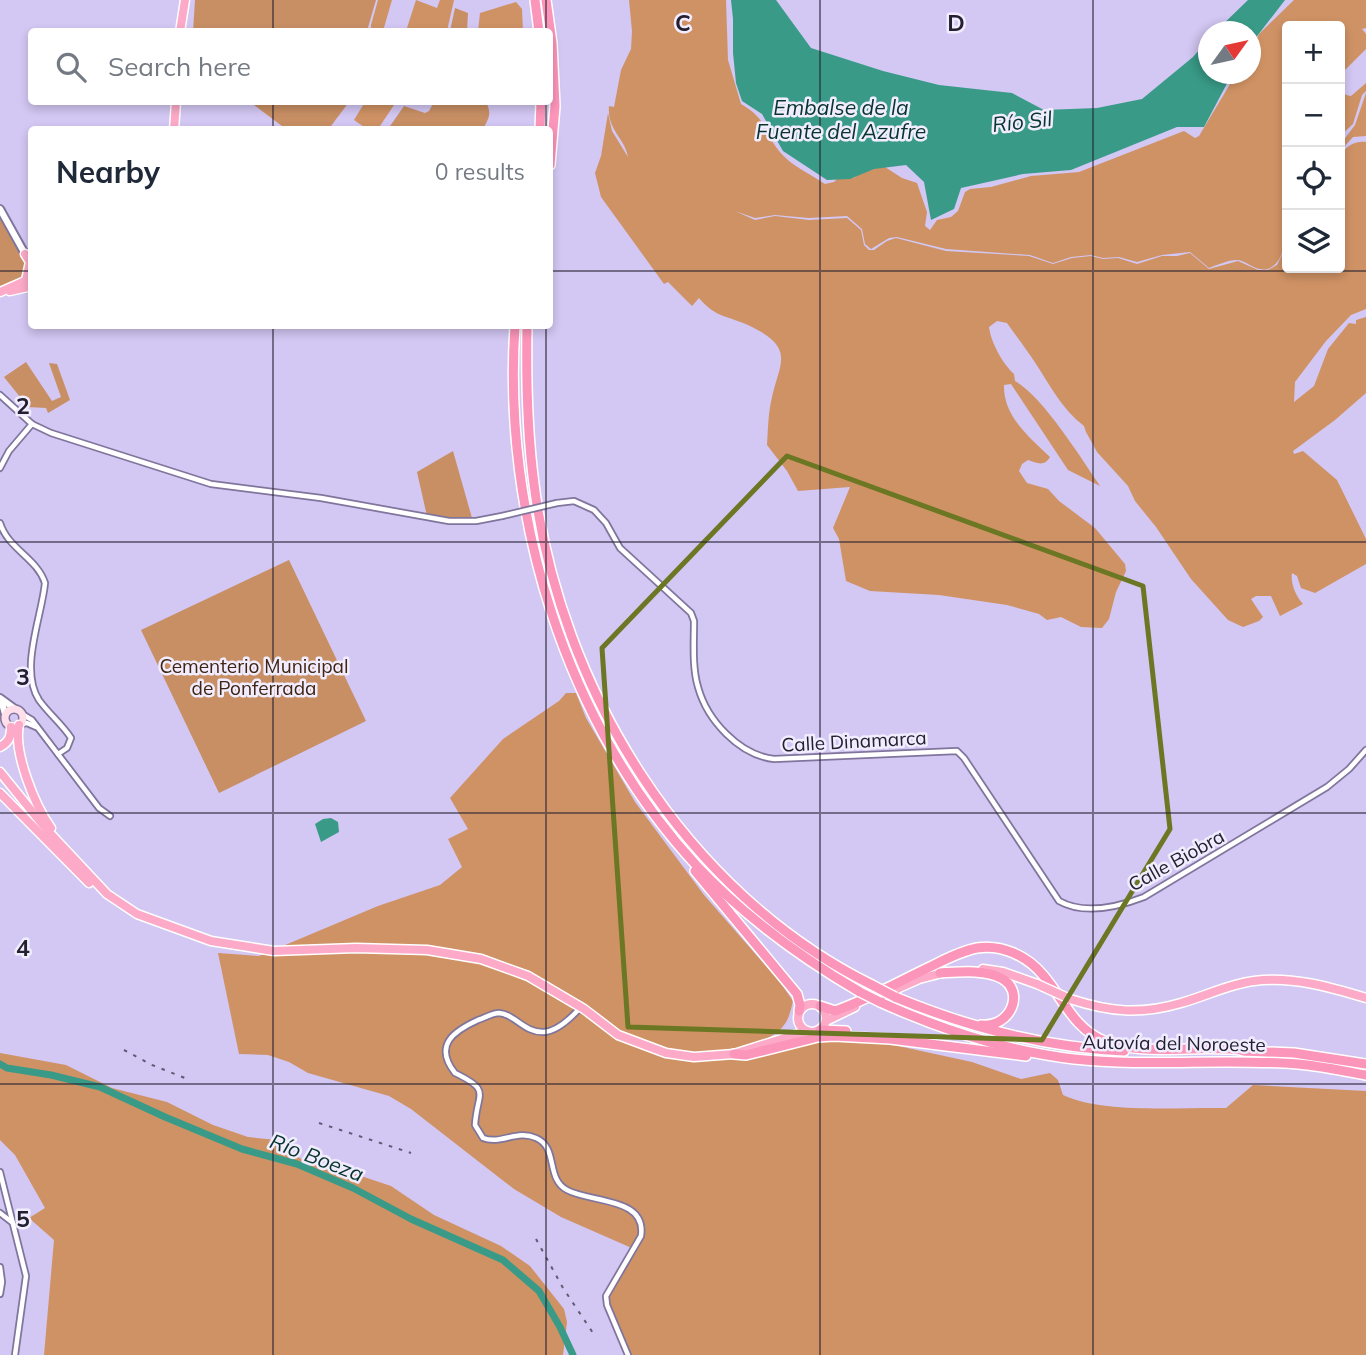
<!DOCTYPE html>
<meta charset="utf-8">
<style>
:root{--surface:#fff;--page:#f2f2f3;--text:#1f2937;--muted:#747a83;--line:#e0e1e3}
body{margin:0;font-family:Mulish,sans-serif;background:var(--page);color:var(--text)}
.controls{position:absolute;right:21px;top:21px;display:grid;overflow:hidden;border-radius:7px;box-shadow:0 4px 10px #0003}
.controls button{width:63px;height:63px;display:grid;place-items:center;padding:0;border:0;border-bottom:2px solid var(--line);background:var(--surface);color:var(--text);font:35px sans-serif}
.compass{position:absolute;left:1198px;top:21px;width:63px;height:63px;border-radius:50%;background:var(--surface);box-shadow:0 4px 10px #0003;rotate:57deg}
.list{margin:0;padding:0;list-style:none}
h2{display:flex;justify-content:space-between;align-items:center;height:91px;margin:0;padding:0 28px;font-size:30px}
h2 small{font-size:23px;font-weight:400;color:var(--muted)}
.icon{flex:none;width:38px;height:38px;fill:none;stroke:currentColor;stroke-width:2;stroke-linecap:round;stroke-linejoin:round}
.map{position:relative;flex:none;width:1366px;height:1355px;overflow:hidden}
.search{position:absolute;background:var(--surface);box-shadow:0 4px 10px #0003;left:28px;top:28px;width:525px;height:77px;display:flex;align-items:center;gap:18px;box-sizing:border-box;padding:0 24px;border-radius:7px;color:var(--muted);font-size:26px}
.panel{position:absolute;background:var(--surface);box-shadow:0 4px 10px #0003;left:28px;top:126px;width:525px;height:203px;border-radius:7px}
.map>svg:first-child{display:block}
.green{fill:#c88f64}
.forest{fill:#cf9264}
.water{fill:#399b87}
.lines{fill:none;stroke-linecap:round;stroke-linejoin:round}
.river{stroke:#399b87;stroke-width:7}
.minor-casing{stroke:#80759c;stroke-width:8}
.tertiary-casing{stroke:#80759c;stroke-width:10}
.secondary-casing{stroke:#80759c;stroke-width:10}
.trunk-casing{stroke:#fff;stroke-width:11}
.motorway-casing{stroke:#fff;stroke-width:12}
.minor{stroke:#fff;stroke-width:4.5}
.tertiary{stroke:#fff;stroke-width:6}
.secondary{stroke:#fedfea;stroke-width:7}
.trunk{stroke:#fcaac8;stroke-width:8}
.motorway{stroke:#fc95ba;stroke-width:9}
.rail{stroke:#615b75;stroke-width:2;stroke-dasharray:3.5 7;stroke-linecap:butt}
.minor-bridge-casing{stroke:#80759c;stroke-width:8;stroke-linecap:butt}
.trunk-bridge-casing{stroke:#fff;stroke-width:11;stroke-linecap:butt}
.motorway-bridge-casing{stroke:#fff;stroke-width:12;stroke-linecap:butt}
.minor-bridge{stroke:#fff;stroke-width:4.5}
.trunk-bridge{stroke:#fcaac8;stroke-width:8}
.motorway-bridge{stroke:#fc95ba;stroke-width:9}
.marked{fill:none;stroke:#6b7723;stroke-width:5;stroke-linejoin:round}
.grid{fill:none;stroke:#242030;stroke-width:2;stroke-opacity:0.55}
.labels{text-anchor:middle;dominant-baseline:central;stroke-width:5;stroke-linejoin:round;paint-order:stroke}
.park-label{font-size:19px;fill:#3f2511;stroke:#f1edff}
.street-label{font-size:19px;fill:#242030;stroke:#f1edff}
.water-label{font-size:21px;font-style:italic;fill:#07352d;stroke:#f1edff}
.grid-label{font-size:23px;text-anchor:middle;font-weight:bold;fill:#242030;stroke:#f1edff;stroke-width:5;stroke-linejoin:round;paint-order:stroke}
</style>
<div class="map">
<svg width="1366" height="1355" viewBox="0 0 1366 1355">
<rect width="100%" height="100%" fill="#d3c7f3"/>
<g class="green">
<path d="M 195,0 L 376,0 L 367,31 L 193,32 Z"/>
<path d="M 455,8 L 468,13 L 467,31 L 450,31 Z"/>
<path d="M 250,102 L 349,102 L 328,130 L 286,129 Z"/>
<path d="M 434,102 L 486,102 C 492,114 489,118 483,129 L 388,129 L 404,106 L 425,113 L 429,111 Z"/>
<path d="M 0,218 L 26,259 L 27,275 L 6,287 L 0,287 Z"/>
<path d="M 26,362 L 52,401 L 61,397 L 49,363 L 57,364 L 70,400 L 48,413 L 46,408 L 28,407 L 4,377 Z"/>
<path d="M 453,451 L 472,518 L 427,516 L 417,472 Z"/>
<path d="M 289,560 L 366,721 L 219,793 L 141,630 Z"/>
</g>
<g class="forest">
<path d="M 378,0 L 392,0 L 383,31 L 371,31 L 371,25 Z"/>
<path d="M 416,0 L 437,8 L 440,0 L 454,0 L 447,31 L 406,31 Z"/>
<path d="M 629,0 L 726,0 L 728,60 L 741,104 C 768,120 762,129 779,151 C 790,165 810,174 825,184 L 834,182 L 846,170 L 854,178 L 863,169 L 885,167 L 902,178 L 917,183 L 927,212 L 925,226 L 930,230 L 937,220 L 951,217 L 958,211 L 965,192 L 970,189 L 991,187 L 1031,176 L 1079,172 L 1184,131 L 1195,138 L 1199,136 L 1236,74 L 1250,74 L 1251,50 L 1259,34 L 1294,0 L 1366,0 L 1366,28 L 1362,29 L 1366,34 L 1366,49 L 1343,72 L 1343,91 L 1346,95 L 1351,96 L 1366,83 L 1366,91 L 1362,95 L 1353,124 L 1340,136 L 1340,26 L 1287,26 L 1287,239 C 1283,252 1277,273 1259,269 C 1251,267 1244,260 1237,260 C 1228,260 1217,265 1209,268 L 1190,252 L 1162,255 L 1137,262 L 1119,257 L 1103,258 L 1091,255 L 1071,257 L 1053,263 L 1030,255 L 946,249 L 897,237 L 889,238 L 871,249 L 865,244 L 862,229 L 847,216 L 809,218 L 775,215 L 755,218 L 735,211 L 755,220 L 775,216 L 809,220 L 847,218 L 861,230 L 864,245 L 869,250 L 874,250 L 887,241 L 896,238 L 946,251 L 1029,256 L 1053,264 L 1072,258 L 1091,256 L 1103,259 L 1118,258 L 1137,264 L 1162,256 L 1177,256 L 1190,253 L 1209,269 L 1238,261 L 1258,270 L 1268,270 L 1277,265 L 1287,244 L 1287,268 L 1340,268 L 1340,155 C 1348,146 1353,141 1366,142 L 1366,309 L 1351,315 L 1326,341 L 1295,382 L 1294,402 L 1314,386 L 1328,349 L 1349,323 L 1356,324 L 1356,320 L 1366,317 L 1366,393 L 1335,420 L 1293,451 L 1294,454 L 1303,451 L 1337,480 L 1366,539 L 1366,564 L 1315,593 L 1301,588 L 1297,576 L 1292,573 C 1290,582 1296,597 1303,604 L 1280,616 L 1271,596 L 1256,596 L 1251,599 L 1263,617 L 1259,621 L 1243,627 L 1228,620 L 1191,579 L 1156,527 L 1135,501 L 1128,486 L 1097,452 L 1086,432 L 1084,426 C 1062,409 1051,387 1036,364 C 1027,350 1017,337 1007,323 L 997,321 L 989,327 C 991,343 1003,364 1014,374 L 1015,381 C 1043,397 1081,458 1100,486 L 1068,470 L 1011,384 L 1004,385 C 1003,416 1030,438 1050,457 C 1044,467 1037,463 1028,460 L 1022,464 L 1019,471 L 1027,483 L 1048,489 L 1059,501 L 1095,528 L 1125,564 L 1126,571 L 1116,592 L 1109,619 L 1102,628 L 1081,627 L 1061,617 L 1047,620 L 1039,614 L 1007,605 L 939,595 L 870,591 L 846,581 L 839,539 L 833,528 L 850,487 L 798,491 L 787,471 L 767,445 C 768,431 768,416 771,402 C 778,364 798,349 750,326 C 727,315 717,319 699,298 L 692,306 L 668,282 L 664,284 L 601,197 L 595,173 L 601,156 L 608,113 L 612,131 L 628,157 C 625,138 607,130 609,106 L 614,107 L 621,70 L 631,49 L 632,31 Z"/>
<path d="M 516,2 L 522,9 L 523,31 L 478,31 L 480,13 Z"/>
<path d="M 1366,93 L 1366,136 L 1353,137 L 1340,151 L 1340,145 L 1355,125 Z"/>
<path d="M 365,102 L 396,102 L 378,129 L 367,129 L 354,120 Z"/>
<path d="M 566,693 L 576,693 L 586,718 L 635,802 L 704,895 L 780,982 L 793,1001 C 788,1023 785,1028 765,1040 L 770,1054 L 822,1041 L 849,1039 L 889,1044 L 972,1062 L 1021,1079 L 1050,1073 L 1058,1080 L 1063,1095 C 1103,1114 1180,1107 1226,1108 L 1253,1085 L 1366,1091 L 1366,1355 L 630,1355 L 607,1303 L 607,1293 L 634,1249 L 561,1217 L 514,1189 L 411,1109 L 389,1096 L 308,1073 L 289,1062 L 268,1055 L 239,1054 L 218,953 L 259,956 L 378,906 L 440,885 L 462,867 L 448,839 L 468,829 L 450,798 L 503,739 L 559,701 Z"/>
<path d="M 0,1053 L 66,1065 L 112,1088 L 167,1102 L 213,1125 L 248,1137 L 276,1140 L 301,1159 L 337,1168 L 391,1186 L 434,1215 L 501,1246 L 530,1266 L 564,1309 L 567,1322 L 563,1355 L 44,1355 L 54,1240 L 29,1218 L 45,1208 L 15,1155 L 0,1140 Z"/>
</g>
<g class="water">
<path d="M 731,0 L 776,0 L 811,48 L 883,71 L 939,85 L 1012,93 L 1044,110 L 1097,108 L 1142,99 L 1193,57 L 1208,40 L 1208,74 L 1232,74 L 1204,127 L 1177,127 L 1071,170 L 1023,174 L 961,188 L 954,209 L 931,220 L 924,182 L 906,165 L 874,169 L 850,179 L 827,180 L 783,151 L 762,114 L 742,101 L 736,83 L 733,53 L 733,19 Z"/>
<path d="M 1248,0 L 1285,0 L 1251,44 L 1250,32 L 1216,31 Z"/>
<path d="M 331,818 L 338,822 L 339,832 L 321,842 L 315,824 L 323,819 Z"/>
</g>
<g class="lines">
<path class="river" d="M 0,1064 L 7,1068 L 51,1075 L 100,1087 L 165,1117 L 242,1149 L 297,1164 L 353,1188 L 411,1219 L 503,1260 L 539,1291 L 560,1327 L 573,1355"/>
<g class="minor-casing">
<g id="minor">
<path d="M 0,395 L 32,424 L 51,433 L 211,484 L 321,498 L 449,521 L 476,521 L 502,516"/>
<path d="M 0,468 L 9,451 L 32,424"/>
<path d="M 557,503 L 574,501 L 594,510 L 606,523 L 620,548 L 691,613 L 694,621 C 694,642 692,667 698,687 C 707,720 739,755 774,759 L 957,751 L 964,758 L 1059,901 C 1084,915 1118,907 1144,897 L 1327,787 L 1349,769 L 1366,750"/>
<path d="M 0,523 C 8,549 37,558 45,583 C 42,616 19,669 39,700 C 49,714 62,724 71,738 L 67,748 L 58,754"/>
<path d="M 22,714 L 32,720 L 99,808 L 110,816"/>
<path d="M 21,724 L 27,723 L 36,727"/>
<path d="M 580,1008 C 571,1018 558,1031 544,1032 C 524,1033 515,1014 499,1013 C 492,1013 485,1018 478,1020 C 454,1031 433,1045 455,1073 C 492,1091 477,1092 475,1125 L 483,1138 C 501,1145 517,1129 536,1138 C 559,1148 545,1178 567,1190 C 591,1203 647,1197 641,1236 L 606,1296 L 607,1305 L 628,1355"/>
<path d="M 0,1172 L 26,1276 L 15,1355"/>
<path d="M 0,1213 L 13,1223"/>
<path d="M 0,1267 L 2,1282 L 0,1294"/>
</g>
</g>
<g class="tertiary-casing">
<g id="tertiary">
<path d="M 0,209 L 25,254"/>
<path d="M 0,698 L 15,709"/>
<path d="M 1,700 L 5,714"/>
</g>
</g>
<g class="secondary-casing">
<circle id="secondary" cx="14" cy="718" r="9"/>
</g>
<g class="trunk-casing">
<g id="trunk">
<path d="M 180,32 L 185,0"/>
<path d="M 174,130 L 176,102"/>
<path d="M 25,254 L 30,262 L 26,280"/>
<path d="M 10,291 L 32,286"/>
<path d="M 0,292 L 32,278"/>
<path d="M 19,725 C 13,752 35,806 51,828"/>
<path d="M 0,747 C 9,742 11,737 11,727"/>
<path d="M 0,772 L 47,830 L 107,894 L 137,914 L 211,941 L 274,951 L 356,948 L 427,950 L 481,959 L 528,976 L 584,1009 L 618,1035 L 666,1053 L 694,1057 L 734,1054 L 807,1031"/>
<path d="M 0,793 L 89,883"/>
<path d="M 983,969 L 1003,972 L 1037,984"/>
<path d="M 883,995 L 919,979 L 946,972"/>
<path d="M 1070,999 C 1110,1012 1140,1015 1181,1003 C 1206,996 1229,984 1254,981 C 1292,976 1330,987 1366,998"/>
<circle cx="812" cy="1018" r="14"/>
<path d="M 826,1021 L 855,1007"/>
</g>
</g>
<g class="motorway-casing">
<g id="motorway">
<path d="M 535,0 L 539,32"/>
<path d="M 546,0 L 552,43 L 555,106 L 550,165"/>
<path d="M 540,130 L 541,102"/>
<path d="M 515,326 C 502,515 566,725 697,866 C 745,917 800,957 860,992"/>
<path d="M 527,326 C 526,379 527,431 534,484 C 560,689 684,892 872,985"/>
<path d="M 695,871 L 797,994 L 800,1005 L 799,1011"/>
<path d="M 940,973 C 958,972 984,969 1001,978 C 1026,991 1011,1028 981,1025"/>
<path d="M 895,997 C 969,1028 1043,1047 1124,1051"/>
<path d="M 880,1002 C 942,1030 1006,1051 1074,1059 C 1148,1067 1223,1058 1298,1064 C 1321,1066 1343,1071 1366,1075"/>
<path d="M 820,1006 L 835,1011 C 869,999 900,981 932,966 C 946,959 961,951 977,948 C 1002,944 1027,956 1043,975 C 1063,998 1073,1028 1104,1041 C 1148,1058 1201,1043 1247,1051"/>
<path d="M 820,1030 L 846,1031"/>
<path d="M 1243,1051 L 1294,1053 L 1366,1064"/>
<path d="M 734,1054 L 746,1055 L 818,1037 L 834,1036 L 890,1039 L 1026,1056"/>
</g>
</g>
<use href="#minor" class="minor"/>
<use href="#tertiary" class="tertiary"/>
<use href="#secondary" class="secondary"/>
<use href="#trunk" class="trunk"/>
<use href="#motorway" class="motorway"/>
<g class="rail">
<path d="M 124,1050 L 152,1065 L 185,1078"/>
<path d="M 319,1123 L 411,1153"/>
<path d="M 536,1239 L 563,1288 L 595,1336"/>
</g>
<g class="minor-bridge-casing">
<path id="minor-bridge" d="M 502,516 L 557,503"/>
</g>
<g class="trunk-bridge-casing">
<path id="trunk-bridge" d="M 1037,984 L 1070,999"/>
</g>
<g class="motorway-bridge-casing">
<g id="motorway-bridge">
<path d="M 872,985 L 895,997"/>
<path d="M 860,992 L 880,1002"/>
</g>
</g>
<use href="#minor-bridge" class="minor-bridge"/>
<use href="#trunk-bridge" class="trunk-bridge"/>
<use href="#motorway-bridge" class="motorway-bridge"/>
</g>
<path class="marked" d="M 787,456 L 1143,586 L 1170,829 L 1042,1040 L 628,1027 L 602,648 Z"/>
<path class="grid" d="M 273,0 L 273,32M 546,0 L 546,32M 820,0 L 820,1355M 1093,0 L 1093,1355M 273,102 L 273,130M 546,102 L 546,130M 0,271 L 32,271M 550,271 L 1366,271M 273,326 L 273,1355M 546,326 L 546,1355M 0,542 L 1366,542M 0,813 L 1366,813M 0,1084 L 1366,1084"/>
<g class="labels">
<g class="park-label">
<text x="254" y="666">Cementerio Municipal<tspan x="254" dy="22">de Ponferrada</tspan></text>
</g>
<g class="street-label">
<text transform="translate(854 741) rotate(-3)">Calle Dinamarca</text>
<text transform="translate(1176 860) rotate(-29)">Calle Biobra</text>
<text transform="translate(1174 1043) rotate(1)">Autovía del Noroeste</text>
</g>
<g class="water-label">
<text x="841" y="107">Embalse de la<tspan x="841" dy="24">Fuente del Azufre</tspan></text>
<text transform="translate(1022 121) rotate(-6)">Río Sil</text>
<text transform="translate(317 1157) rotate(21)">Río Boeza</text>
</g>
</g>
<g class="grid-label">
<text x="683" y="31">C</text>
<text x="956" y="31">D</text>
<text x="23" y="414">2</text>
<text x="23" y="685">3</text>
<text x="23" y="956">4</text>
<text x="23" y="1227">5</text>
</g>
</svg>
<div class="controls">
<button>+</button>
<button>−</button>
<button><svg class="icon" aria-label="locate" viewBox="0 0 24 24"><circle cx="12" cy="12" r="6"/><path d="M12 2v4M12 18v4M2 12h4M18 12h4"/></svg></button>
<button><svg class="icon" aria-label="layers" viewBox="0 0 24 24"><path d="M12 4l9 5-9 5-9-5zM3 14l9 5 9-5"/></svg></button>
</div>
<svg class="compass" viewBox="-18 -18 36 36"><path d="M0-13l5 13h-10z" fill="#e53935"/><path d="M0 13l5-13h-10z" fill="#747a83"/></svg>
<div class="search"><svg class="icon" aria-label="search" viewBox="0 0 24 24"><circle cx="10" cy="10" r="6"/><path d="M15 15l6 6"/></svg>Search here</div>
<section class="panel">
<h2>Nearby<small>0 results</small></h2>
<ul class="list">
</ul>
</section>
</div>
